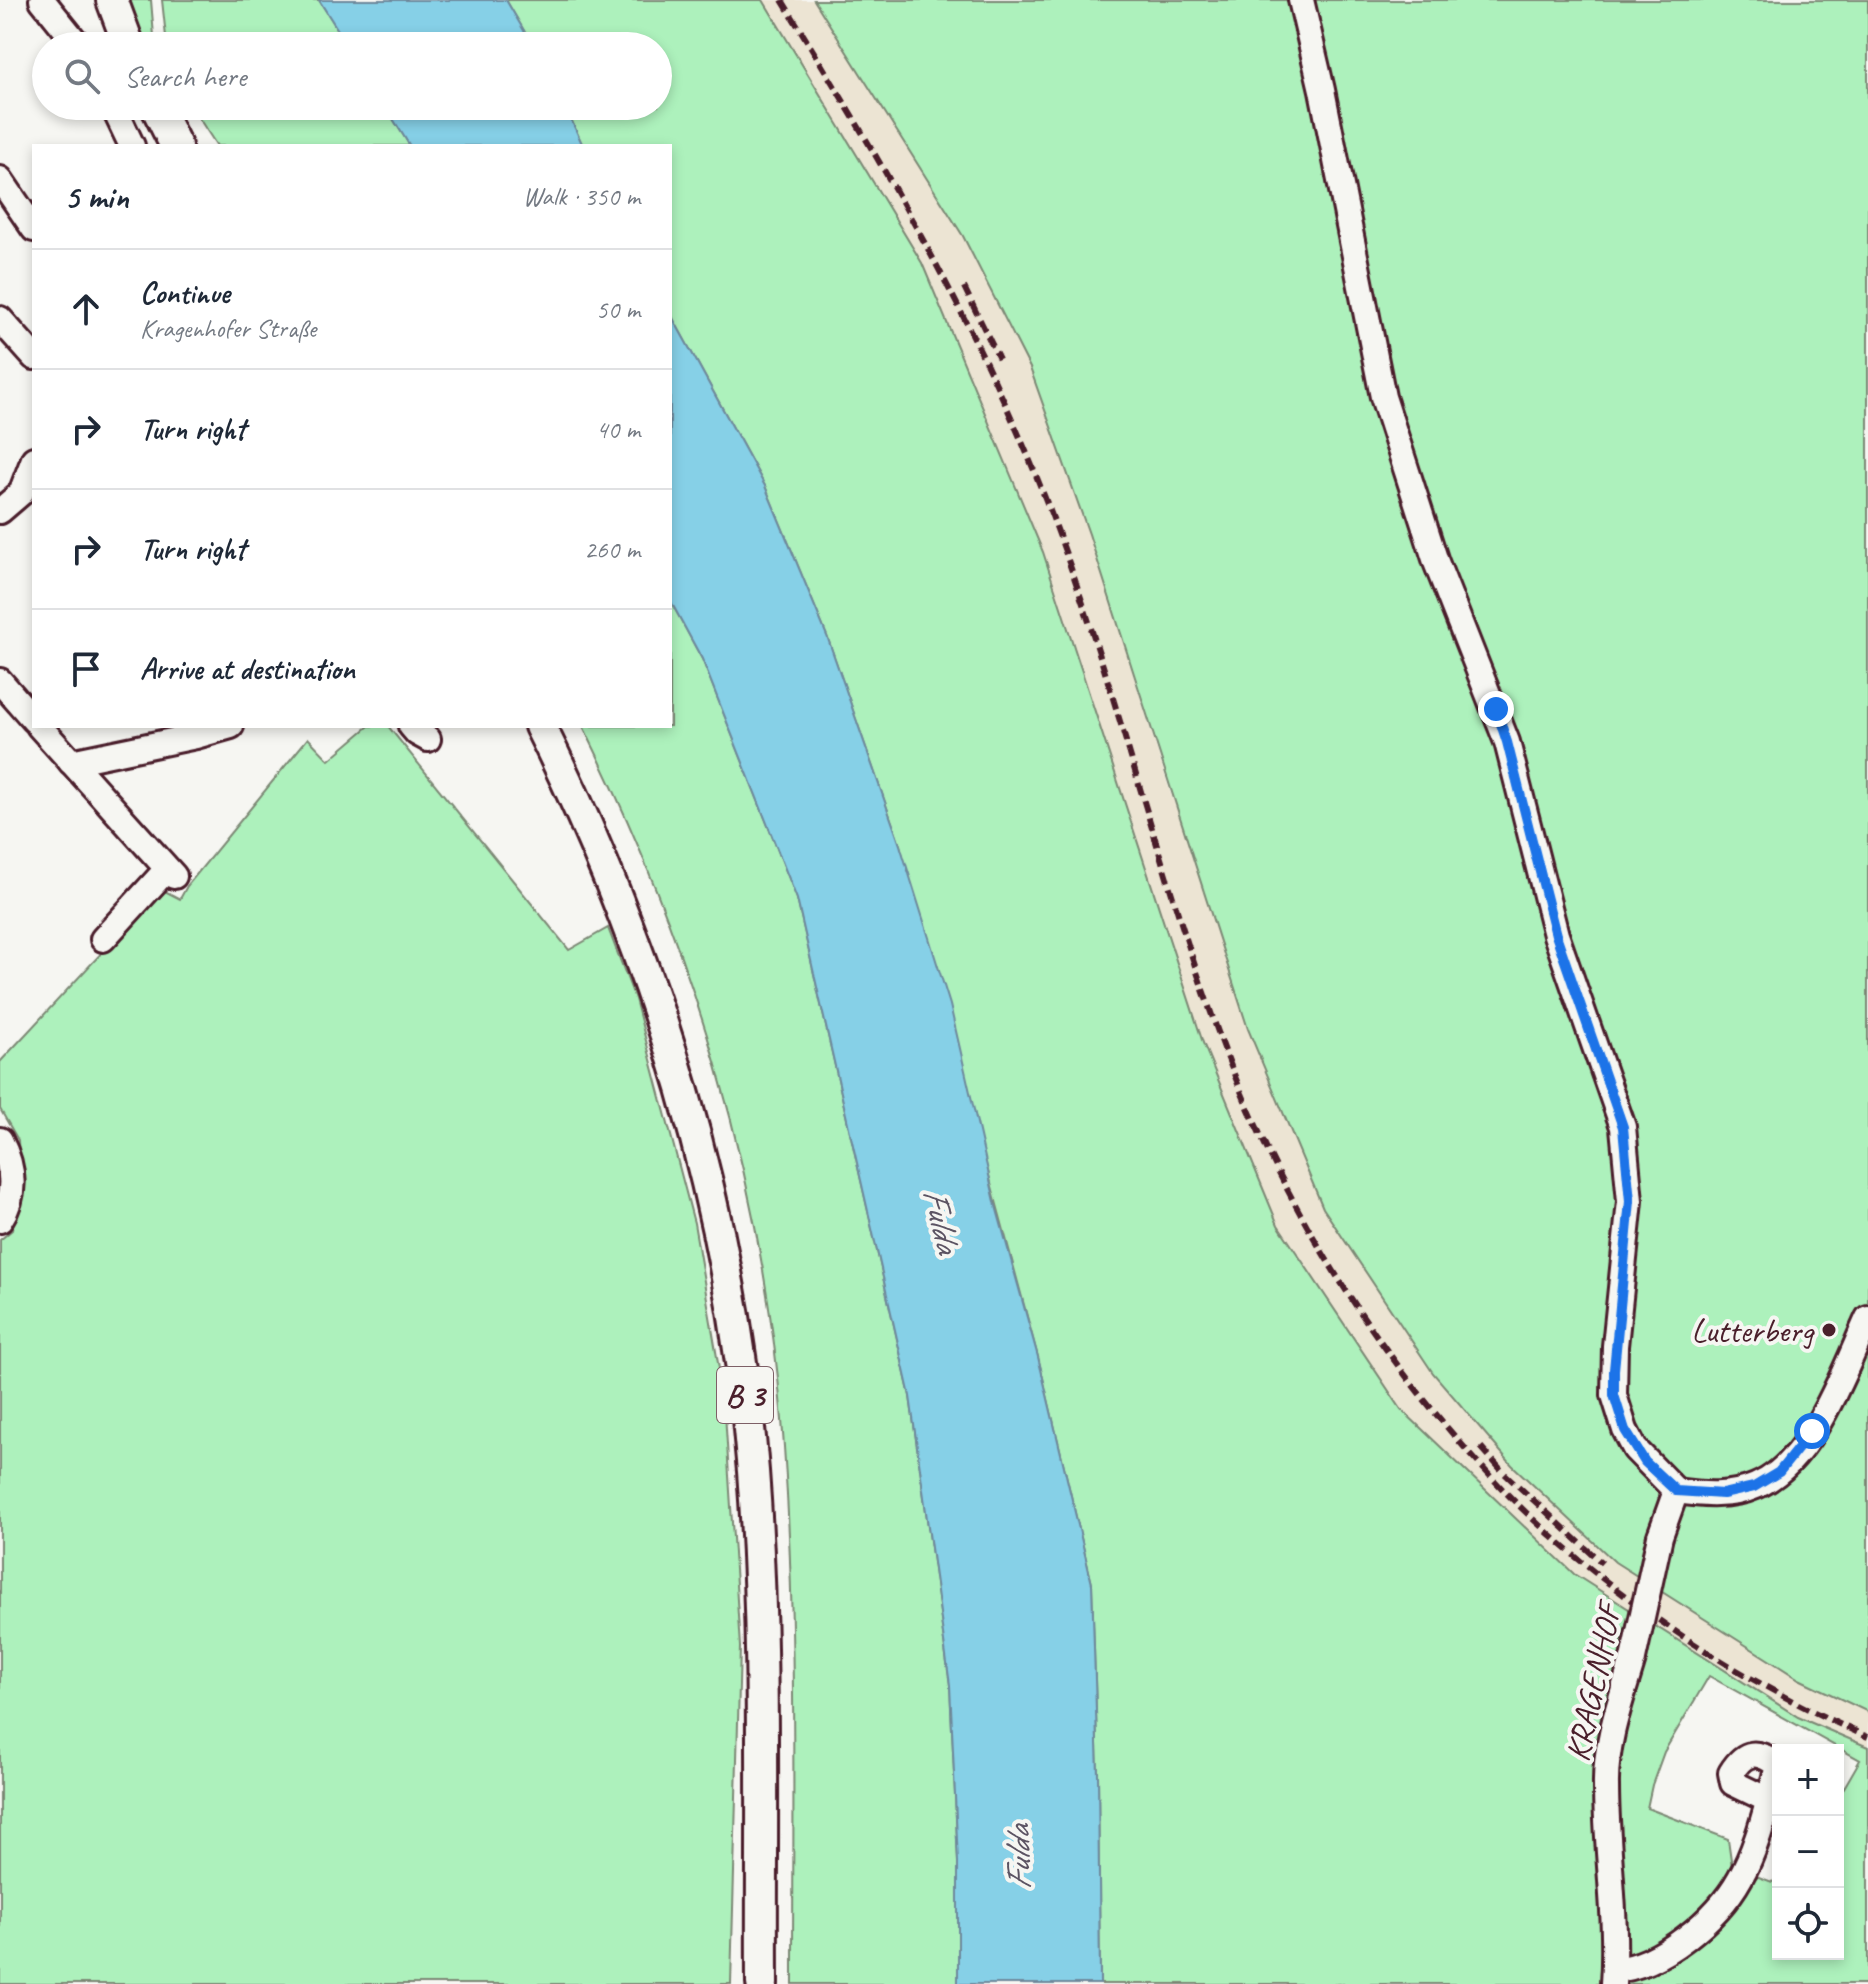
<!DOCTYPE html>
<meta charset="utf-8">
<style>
:root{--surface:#fff;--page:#f2f2f3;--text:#1f2937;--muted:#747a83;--line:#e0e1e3}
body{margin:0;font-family:Caveat,sans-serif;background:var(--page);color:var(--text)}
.controls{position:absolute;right:24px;bottom:24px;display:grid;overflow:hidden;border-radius:0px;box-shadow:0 4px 12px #0003}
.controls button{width:72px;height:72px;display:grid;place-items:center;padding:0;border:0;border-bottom:2px solid var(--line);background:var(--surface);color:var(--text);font:40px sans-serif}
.stop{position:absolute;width:24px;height:24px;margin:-18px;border:6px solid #1a73e8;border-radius:50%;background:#fff}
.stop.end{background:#1a73e8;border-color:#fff;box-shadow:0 2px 8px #0008}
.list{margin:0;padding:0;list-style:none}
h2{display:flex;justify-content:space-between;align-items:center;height:104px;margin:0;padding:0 32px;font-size:34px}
h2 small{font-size:26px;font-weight:400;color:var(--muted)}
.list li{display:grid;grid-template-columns:52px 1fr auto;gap:24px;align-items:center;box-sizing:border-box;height:120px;padding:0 32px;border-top:2px solid var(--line)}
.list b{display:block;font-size:30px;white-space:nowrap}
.list p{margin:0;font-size:26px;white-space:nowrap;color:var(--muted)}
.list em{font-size:26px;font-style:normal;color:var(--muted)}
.icon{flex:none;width:44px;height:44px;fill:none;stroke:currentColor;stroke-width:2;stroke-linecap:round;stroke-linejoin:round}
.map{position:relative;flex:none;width:1868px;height:1984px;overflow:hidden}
.search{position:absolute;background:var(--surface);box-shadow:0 4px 12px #0003;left:32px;top:32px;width:640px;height:88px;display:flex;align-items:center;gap:20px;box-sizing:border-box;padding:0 28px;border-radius:44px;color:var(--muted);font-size:30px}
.panel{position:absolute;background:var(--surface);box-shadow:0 4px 12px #0003;left:32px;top:144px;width:640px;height:584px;border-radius:0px}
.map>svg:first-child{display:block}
.built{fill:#ece4d3}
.green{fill:#adf1bc;stroke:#7c8874;stroke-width:2;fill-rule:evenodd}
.water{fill:#86d0e7;stroke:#6e899c;stroke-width:2}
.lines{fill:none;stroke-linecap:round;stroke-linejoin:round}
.minor-casing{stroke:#4a1f2b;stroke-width:30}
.major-casing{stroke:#4a1f2b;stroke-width:36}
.minor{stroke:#f6f6f2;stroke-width:24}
.major{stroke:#f6f6f2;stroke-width:30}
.rail{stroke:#4a1f2b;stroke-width:6;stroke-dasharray:12 6;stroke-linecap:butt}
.minor-bridge-casing{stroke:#4a1f2b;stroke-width:30;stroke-linecap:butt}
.minor-bridge{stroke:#f6f6f2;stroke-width:24}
.route{stroke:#1a73e8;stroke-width:10}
.poi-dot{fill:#4a1f2b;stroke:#f6f6f2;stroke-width:3}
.labels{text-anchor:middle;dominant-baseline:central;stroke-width:8;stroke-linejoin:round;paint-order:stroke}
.shield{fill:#f6f6f2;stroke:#7e6067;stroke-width:2}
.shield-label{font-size:32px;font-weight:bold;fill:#4a1f2b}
.poi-label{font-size:34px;fill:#4a1f2b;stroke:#f6f6f2;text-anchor:end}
.street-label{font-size:34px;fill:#4a1f2b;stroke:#f6f6f2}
.water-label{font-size:36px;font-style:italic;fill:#5c5463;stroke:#f6f6f2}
</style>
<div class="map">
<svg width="1868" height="1984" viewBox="0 0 1868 1984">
<rect width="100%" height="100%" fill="#f6f6f2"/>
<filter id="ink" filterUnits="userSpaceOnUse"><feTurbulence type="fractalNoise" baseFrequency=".0125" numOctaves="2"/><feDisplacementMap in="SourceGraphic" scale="16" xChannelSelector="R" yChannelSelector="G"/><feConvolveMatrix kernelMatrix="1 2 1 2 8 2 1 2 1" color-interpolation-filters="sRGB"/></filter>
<g filter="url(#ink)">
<path class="built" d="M 763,0 L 814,0 L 963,236 L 1030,368 L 1089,534 L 1170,791 L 1324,1208 L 1433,1373 L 1512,1465 L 1615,1562 L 1799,1679 L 1868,1712 L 1868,1747 L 1798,1717 L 1574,1574 L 1401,1409 L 1278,1225 L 1203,1043 L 1043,552 L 922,263 Z"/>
<g class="green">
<path d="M 126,0 L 151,0 L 154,36 L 158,46 L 144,46 Z"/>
<path d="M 162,0 L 319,0 L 348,46 L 167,46 Z"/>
<path d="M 506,0 L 763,0 L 922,263 L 1043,552 L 1203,1043 L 1278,1225 L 1401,1409 L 1574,1574 L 1798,1717 L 1868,1747 L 1868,1984 L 1100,1984 L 1098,1775 L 1092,1584 L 1038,1357 L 900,845 L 827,636 L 765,486 L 670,313 L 670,146 L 583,146 L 565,106 L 658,106 L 658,46 L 533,46 ZM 1709,1676 L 1860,1760 L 1838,1798 L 1838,1954 L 1778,1954 L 1778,1880 L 1772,1882 L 1732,1867 L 1728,1839 L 1647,1808 L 1652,1785 L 1664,1752 Z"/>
<path d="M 814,0 L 1868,0 L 1868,1712 L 1799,1679 L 1615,1562 L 1512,1465 L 1433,1373 L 1323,1208 L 1248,1029 L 1089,534 L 1030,368 L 963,236 Z"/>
<path d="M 191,106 L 385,106 L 410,146 L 217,146 Z"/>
<path d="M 670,600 L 702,659 L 797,899 L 910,1396 L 950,1685 L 958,1862 L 958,1984 L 793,1984 C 793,1796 797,1607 782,1420 C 762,1178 691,943 583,726 L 670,726 Z"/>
<path d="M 369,726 L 388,726 L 569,950 L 608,928 L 635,999 L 694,1223 L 724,1398 L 740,1647 L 731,1984 L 0,1984 L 0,1240 L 12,1230 L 20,1183 L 18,1140 L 0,1109 L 0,1062 L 161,889 L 180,899 L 187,886 L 308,738 L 329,760 Z"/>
</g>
<g class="water">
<path d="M 319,0 L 506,0 L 533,46 L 348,46 Z"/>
<path d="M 385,106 L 565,106 L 583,146 L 410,146 Z"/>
<path d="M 670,313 L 765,486 L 827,636 L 900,845 L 950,1005 L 996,1206 L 1038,1357 L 1092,1584 L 1098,1775 L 1100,1984 L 958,1984 L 958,1862 L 950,1685 L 910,1396 L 797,899 L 702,659 L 670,600 Z"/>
</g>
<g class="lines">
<g class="minor-casing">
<g id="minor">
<path d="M 42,0 L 79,46"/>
<path d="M 1301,0 L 1322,90 L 1383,397 L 1436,562 L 1507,742 L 1556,935 L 1623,1127 L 1630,1201 L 1615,1346 L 1614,1395 L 1625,1430 L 1635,1449 L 1676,1491"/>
<path d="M 113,106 L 132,146"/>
<path d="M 0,179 L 34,229"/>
<path d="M 0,319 L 34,357"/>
<path d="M 0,511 L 21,493 L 34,459"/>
<path d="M 0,681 L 34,720"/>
<path d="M 39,726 L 174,876"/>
<path d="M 411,726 L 417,733 L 428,739"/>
<path d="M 71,762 L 196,736 L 231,726"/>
<path d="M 103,939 L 167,869"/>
<path d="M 0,1140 C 14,1167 17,1194 0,1220"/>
<path d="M 1676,1491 C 1703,1495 1731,1497 1756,1486 C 1813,1462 1844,1370 1868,1318"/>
<path d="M 1660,1536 L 1676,1491"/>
<path d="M 1768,1800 L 1733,1783 L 1731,1773 C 1745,1750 1757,1750 1778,1765"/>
<path d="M 1614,1970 C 1660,1967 1718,1918 1740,1878 C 1759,1845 1767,1803 1778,1767"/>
<path d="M 1613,1984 C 1618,1918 1606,1852 1606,1786 C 1605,1743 1621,1700 1633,1659"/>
</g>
</g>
<g class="major-casing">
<g id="major">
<path d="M 112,0 L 129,46"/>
<path d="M 156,106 L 176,146"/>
<path d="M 540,726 C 656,959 732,1211 753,1471 C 766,1641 761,1813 762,1984"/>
</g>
</g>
<use href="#minor" class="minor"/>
<use href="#major" class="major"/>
<g class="rail">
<path d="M 782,0 C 885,167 982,332 1052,516 C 1118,691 1159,875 1225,1051 C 1285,1209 1378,1357 1494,1480 C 1592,1585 1736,1680 1868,1737"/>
<path d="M 964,287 L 999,359"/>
<path d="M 1481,1447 L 1504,1473 L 1602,1563"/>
</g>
<g class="minor-bridge-casing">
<path id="minor-bridge" d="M 1633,1659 L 1660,1536"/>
</g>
<use href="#minor-bridge" class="minor-bridge"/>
</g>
</g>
<g class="lines" filter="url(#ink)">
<path class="route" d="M 1496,709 L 1507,742 L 1556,935 L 1623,1127 L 1630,1201 L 1614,1370 L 1614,1395 L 1625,1430 L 1645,1462 L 1676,1491 L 1723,1494 L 1754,1487 L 1779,1472 L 1812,1431"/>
</g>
<circle class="poi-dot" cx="1829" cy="1330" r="8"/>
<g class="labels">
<rect class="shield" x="717" y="1367" width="56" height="56" rx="6"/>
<g class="shield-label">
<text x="745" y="1395">B 3</text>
</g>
<g class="poi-label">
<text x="1813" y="1330">Lutterberg</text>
</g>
<g class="street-label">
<text transform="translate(1593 1683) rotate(-78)">KRAGENHOF</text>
</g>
<g class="water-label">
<text transform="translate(942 1220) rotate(77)">Fulda</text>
<text transform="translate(1018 1858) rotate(-91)">Fulda</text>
</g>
</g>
</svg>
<div class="controls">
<button>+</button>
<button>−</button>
<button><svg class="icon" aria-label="locate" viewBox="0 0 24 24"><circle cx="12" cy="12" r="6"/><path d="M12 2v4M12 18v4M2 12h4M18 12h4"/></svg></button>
</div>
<div class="stop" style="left:1812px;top:1431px"></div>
<div class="stop end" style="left:1496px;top:709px"></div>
<div class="search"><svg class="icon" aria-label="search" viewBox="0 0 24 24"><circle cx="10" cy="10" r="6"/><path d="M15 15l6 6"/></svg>Search here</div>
<section class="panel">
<h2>5 min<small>Walk · 350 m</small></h2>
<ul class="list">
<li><svg class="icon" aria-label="ahead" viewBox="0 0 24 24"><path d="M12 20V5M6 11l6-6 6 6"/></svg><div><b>Continue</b><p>Kragenhofer Straße</p></div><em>50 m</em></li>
<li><svg class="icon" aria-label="right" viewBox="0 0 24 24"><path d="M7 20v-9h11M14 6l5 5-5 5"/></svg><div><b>Turn right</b></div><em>40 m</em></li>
<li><svg class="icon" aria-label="right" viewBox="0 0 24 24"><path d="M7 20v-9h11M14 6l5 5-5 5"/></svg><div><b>Turn right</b></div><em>260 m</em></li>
<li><svg class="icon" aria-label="arrive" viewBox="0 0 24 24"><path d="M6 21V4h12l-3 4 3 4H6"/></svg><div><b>Arrive at destination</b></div></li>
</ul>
</section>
</div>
